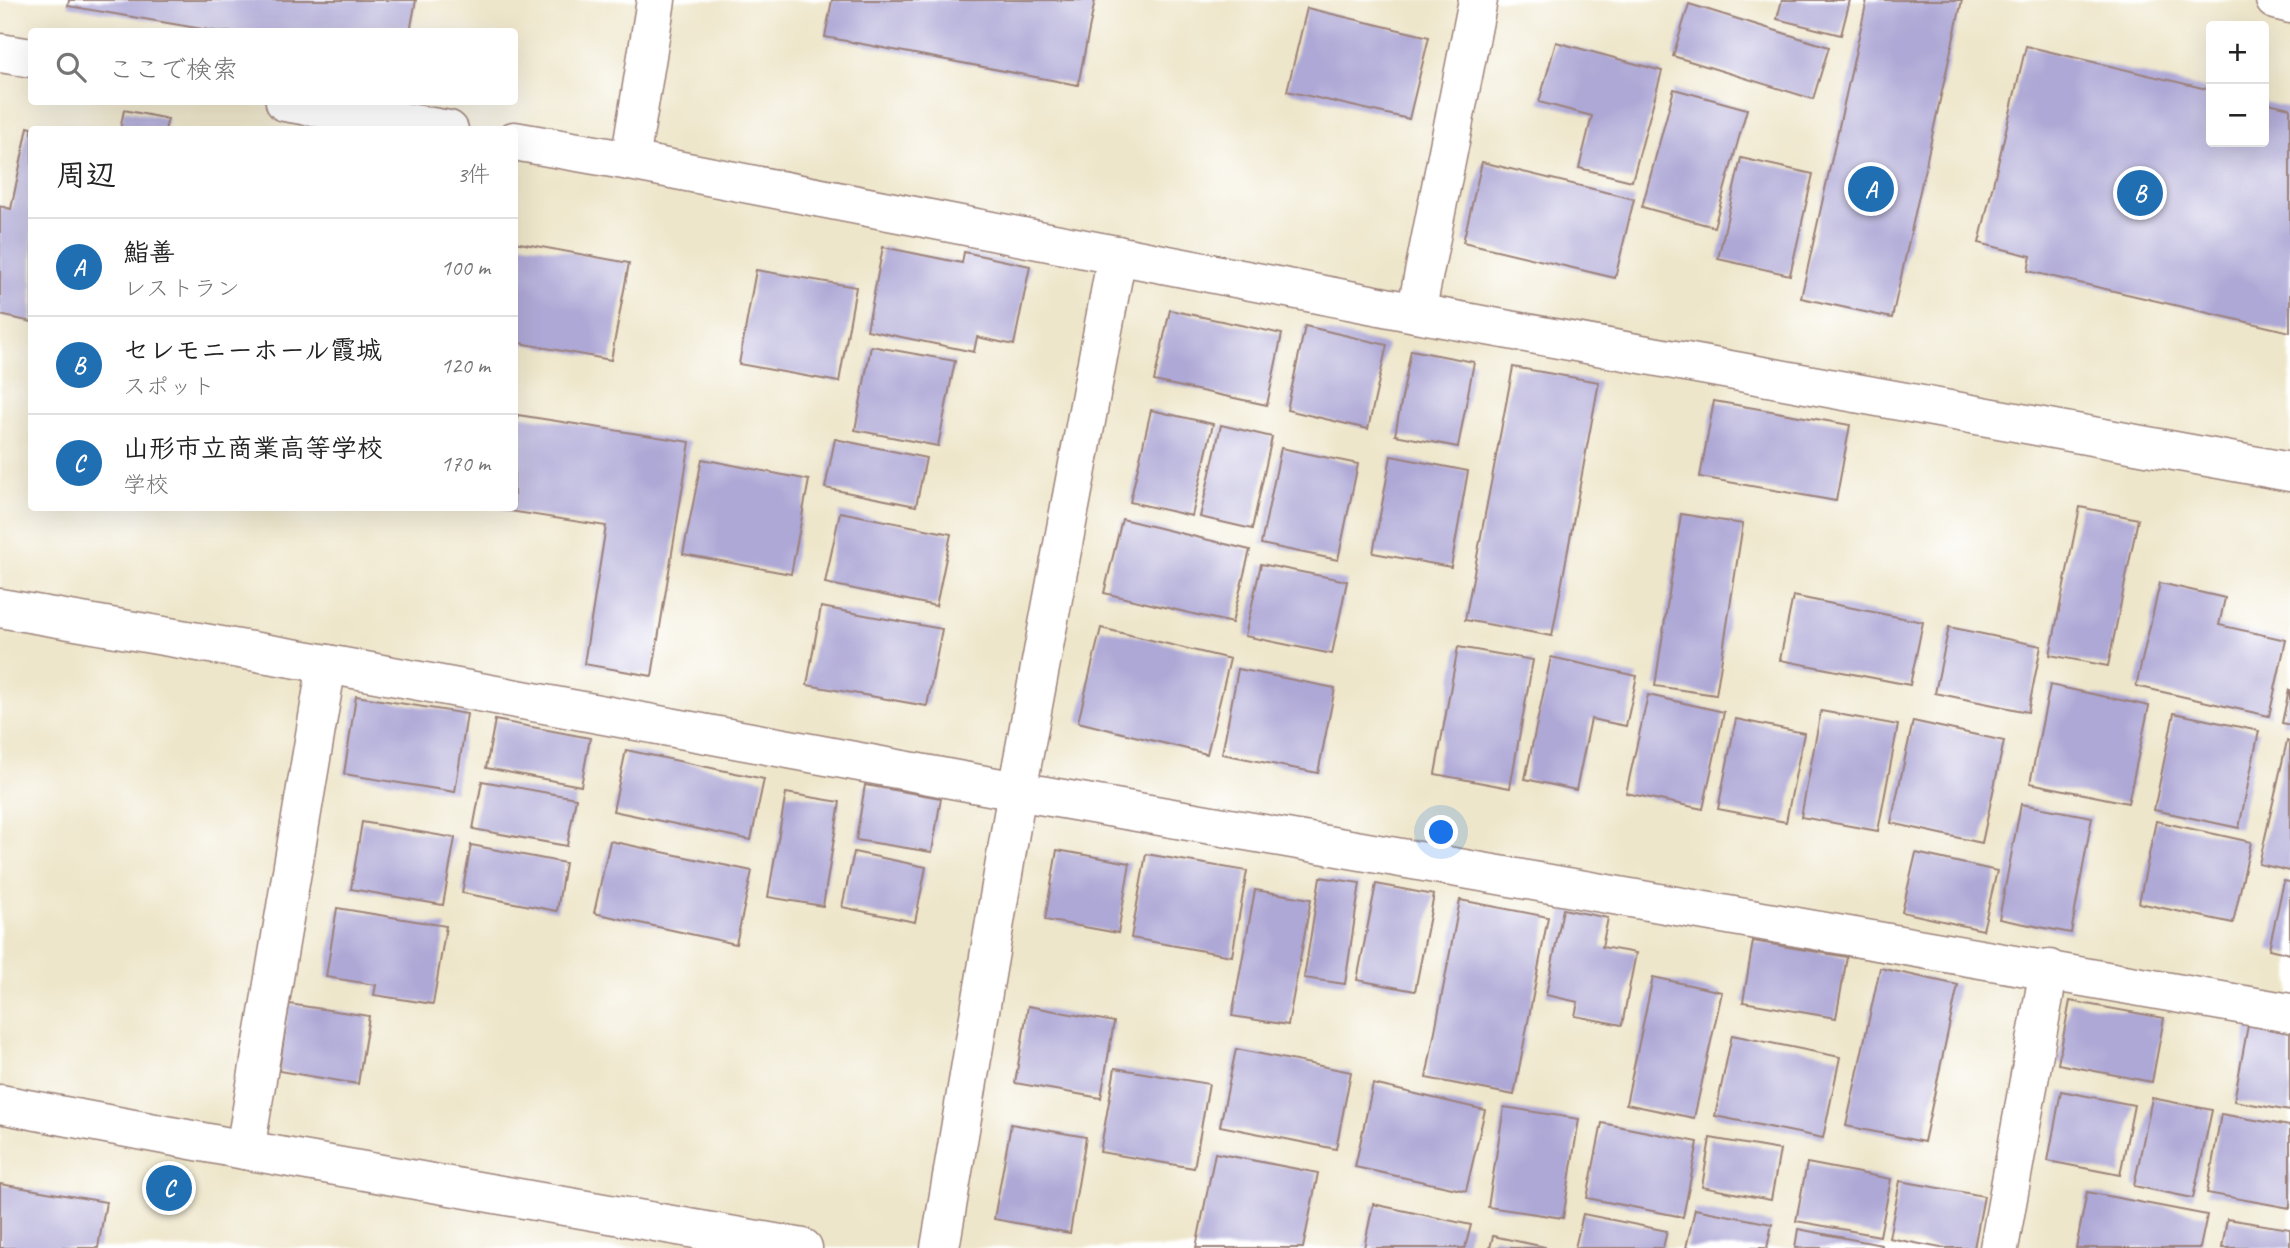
<!DOCTYPE html>
<html lang="ja">
<meta charset="utf-8">
<style>
:root{--surface:#fff;--page:#f2f2f2;--text:#222;--muted:#767676;--line:#e0e0e0;--accent:#1f6fb2}
body{margin:0;font-family:Caveat,"Klee One",sans-serif;background:var(--page);color:var(--text)}
.controls{position:absolute;right:21px;top:21px;display:grid;overflow:hidden;border-radius:7px;box-shadow:0 7px 28px #0002}
.controls button{width:63px;height:63px;display:grid;place-items:center;padding:0;border:0;border-bottom:2px solid var(--line);background:var(--surface);color:var(--text);font:35px sans-serif}
.you{position:absolute;left:1442px;top:833px;width:24px;height:24px;margin:-18px;border:5px solid #fff;border-radius:50%;background:#1a73e8;box-shadow:0 0 0 10px #1a73e833}
.badge{display:grid;place-items:center;width:46px;height:46px;border-radius:50%;background:var(--accent);color:#fff;font-size:23px;font-weight:700}
.pin{position:absolute;translate:-50% -50%;border:4px solid #fff;box-shadow:0 2px 7px #0006}
.list{margin:0;padding:0;list-style:none}
h2{display:flex;justify-content:space-between;align-items:center;height:91px;margin:0;padding:0 28px;font-size:30px}
h2 small{font-size:23px;font-weight:400;color:var(--muted)}
.list li{display:grid;grid-template-columns:46px 1fr auto;gap:21px;align-items:center;box-sizing:border-box;height:98px;padding:0 28px;border-top:2px solid var(--line)}
.list b{display:block;font-size:26px;white-space:nowrap}
.list p{margin:0;font-size:23px;white-space:nowrap;color:var(--muted)}
.list em{font-size:23px;font-style:normal;color:var(--muted)}
.icon{flex:none;width:38px;height:38px;fill:none;stroke:currentColor;stroke-width:2;stroke-linecap:round;stroke-linejoin:round}
.map{position:relative;flex:none;width:2290px;height:1248px;overflow:hidden}
.search{position:absolute;background:var(--surface);box-shadow:0 7px 28px #0002;left:28px;top:28px;width:490px;height:77px;display:flex;align-items:center;gap:18px;box-sizing:border-box;padding:0 24px;border-radius:7px;color:var(--muted);font-size:26px}
.panel{position:absolute;background:var(--surface);box-shadow:0 7px 28px #0002;left:28px;top:126px;width:490px;height:385px;border-radius:7px}
.map>svg:first-child{display:block}
.building{fill:#aea8d6}
.lines{fill:none;stroke-linecap:round;stroke-linejoin:round}
.minor-casing{stroke:#9c827a;stroke-width:41}
.minor{stroke:#fff;stroke-width:38}
</style>
<div class="map">
<svg width="2290" height="1248" viewBox="0 0 2290 1248">
<rect width="100%" height="100%" fill="#fff"/>
<filter id="ink" filterUnits="userSpaceOnUse"><feTurbulence type="fractalNoise" baseFrequency=".0143" numOctaves="2"/><feDisplacementMap in="SourceGraphic" scale="14" xChannelSelector="R" yChannelSelector="G"/><feConvolveMatrix kernelMatrix="1 2 1 2 8 2 1 2 1" color-interpolation-filters="sRGB"/></filter>
<filter id="wash" filterUnits="userSpaceOnUse"><feTurbulence type="fractalNoise" baseFrequency=".00686" numOctaves="4" result="noise"/><feDisplacementMap in="SourceGraphic" scale="28" xChannelSelector="R" yChannelSelector="G"/><feGaussianBlur stdDeviation="1.57" result="paint"/><feColorMatrix in="noise" values="0 0 0 0 0 0 0 0 0 0 0 0 0 0 0 0 0 1.4 0 .05"/><feComposite in="paint" operator="in"/></filter>
<g filter="url(#wash)">
<rect width="100%" height="100%" fill="#eee6ca"/>
<g id="blocks">
<g class="building">
<path d="M 69,0 L 416,0 L 410,32 L 220,32 L 68,6 Z"/>
<path d="M 832,0 L 1095,0 L 1078,85 L 825,37 Z"/>
<path d="M 1782,0 L 1850,0 L 1841,35 L 1777,19 Z"/>
<path d="M 1867,0 L 1962,0 L 1892,318 L 1801,298 Z"/>
<path d="M 1689,4 L 1829,47 L 1813,99 L 1673,56 Z"/>
<path d="M 1307,8 L 1429,37 L 1409,119 L 1287,91 Z"/>
<path d="M 1556,42 L 1662,71 L 1632,181 L 1579,168 L 1592,116 L 1539,102 Z"/>
<path d="M 2026,46 L 2211,90 L 2211,142 L 2264,142 L 2264,102 L 2290,108 L 2290,332 L 2028,271 L 2031,256 L 1979,243 Z"/>
<path d="M 1674,89 L 1747,109 L 1714,227 L 1642,207 Z"/>
<path d="M 124,110 L 168,119 L 165,130 L 120,130 Z"/>
<path d="M 28,127 L 32,128 L 32,322 L 0,315 L 0,206 L 11,209 Z"/>
<path d="M 1741,158 L 1813,174 L 1790,275 L 1718,259 Z"/>
<path d="M 1482,162 L 1634,199 L 1615,278 L 1463,242 Z"/>
<path d="M 514,242 L 629,263 L 611,360 L 514,342 Z"/>
<path d="M 883,247 L 962,263 L 964,252 L 1030,266 L 1014,345 L 977,337 L 974,352 L 867,330 Z"/>
<path d="M 756,270 L 856,287 L 839,382 L 739,364 Z"/>
<path d="M 1170,310 L 1282,334 L 1267,405 L 1154,381 Z"/>
<path d="M 1305,326 L 1387,345 L 1368,429 L 1287,410 Z"/>
<path d="M 871,346 L 955,361 L 938,446 L 855,430 Z"/>
<path d="M 1411,350 L 1474,362 L 1458,447 L 1395,435 Z"/>
<path d="M 1513,367 L 1599,382 L 1552,636 L 1465,620 Z"/>
<path d="M 1714,401 L 1850,425 L 1836,501 L 1700,477 Z"/>
<path d="M 1151,410 L 1213,424 L 1192,516 L 1130,502 Z"/>
<path d="M 518,415 L 690,442 L 652,676 L 584,664 L 606,526 L 503,510 L 503,508 L 514,508 L 514,437 Z"/>
<path d="M 1221,425 L 1272,437 L 1252,529 L 1200,517 Z"/>
<path d="M 835,439 L 926,458 L 916,506 L 825,488 Z"/>
<path d="M 1281,448 L 1358,464 L 1338,560 L 1261,544 Z"/>
<path d="M 1391,456 L 1468,471 L 1451,567 L 1373,553 Z"/>
<path d="M 702,459 L 809,480 L 791,574 L 683,554 Z"/>
<path d="M 2080,507 L 2138,519 L 2108,666 L 2050,655 Z"/>
<path d="M 840,512 L 951,534 L 936,606 L 825,583 Z"/>
<path d="M 1681,514 L 1743,524 L 1716,695 L 1655,686 Z"/>
<path d="M 1122,519 L 1250,550 L 1232,623 L 1104,593 Z"/>
<path d="M 1261,564 L 1347,581 L 1332,654 L 1245,636 Z"/>
<path d="M 2160,583 L 2225,598 L 2219,625 L 2286,640 L 2269,716 L 2136,686 Z"/>
<path d="M 1793,596 L 1923,622 L 1910,685 L 1780,660 Z"/>
<path d="M 821,607 L 942,629 L 927,706 L 807,685 Z"/>
<path d="M 1949,627 L 2041,646 L 2028,712 L 1935,693 Z"/>
<path d="M 1101,628 L 1230,659 L 1207,754 L 1078,722 Z"/>
<path d="M 1458,647 L 1533,660 L 1510,788 L 1435,774 Z"/>
<path d="M 1551,657 L 1637,676 L 1626,726 L 1591,719 L 1576,790 L 1525,779 Z"/>
<path d="M 1238,669 L 1335,688 L 1318,773 L 1222,754 Z"/>
<path d="M 2050,685 L 2149,706 L 2128,803 L 2030,783 Z"/>
<path d="M 2289,690 L 2290,690 L 2290,725 L 2282,723 Z"/>
<path d="M 1648,695 L 1724,712 L 1703,809 L 1626,793 Z"/>
<path d="M 356,696 L 467,714 L 455,792 L 344,774 Z"/>
<path d="M 1821,711 L 1898,725 L 1878,831 L 1801,817 Z"/>
<path d="M 2174,713 L 2259,731 L 2239,828 L 2154,810 Z"/>
<path d="M 1736,719 L 1804,733 L 1786,822 L 1718,809 Z"/>
<path d="M 495,720 L 590,738 L 581,786 L 486,768 Z"/>
<path d="M 1913,721 L 2004,741 L 1982,843 L 1891,823 Z"/>
<path d="M 2287,741 L 2290,742 L 2290,871 L 2259,864 Z"/>
<path d="M 626,750 L 764,779 L 751,840 L 613,811 Z"/>
<path d="M 482,781 L 576,798 L 567,846 L 473,829 Z"/>
<path d="M 865,785 L 941,798 L 932,852 L 856,840 Z"/>
<path d="M 786,793 L 840,802 L 823,906 L 768,897 Z"/>
<path d="M 2021,804 L 2092,817 L 2071,933 L 1999,919 Z"/>
<path d="M 2156,821 L 2251,842 L 2233,923 L 2139,903 Z"/>
<path d="M 362,822 L 455,838 L 443,905 L 351,889 Z"/>
<path d="M 610,841 L 752,871 L 736,944 L 594,913 Z"/>
<path d="M 471,845 L 565,863 L 557,911 L 462,893 Z"/>
<path d="M 1057,850 L 1130,863 L 1118,933 L 1045,920 Z"/>
<path d="M 854,852 L 926,867 L 915,922 L 842,907 Z"/>
<path d="M 1916,853 L 1997,871 L 1983,930 L 1902,912 Z"/>
<path d="M 1146,854 L 1247,871 L 1232,956 L 1131,938 Z"/>
<path d="M 1320,877 L 1360,883 L 1345,984 L 1304,978 Z"/>
<path d="M 2284,881 L 2290,882 L 2290,954 L 2269,949 Z"/>
<path d="M 1376,884 L 1434,895 L 1415,991 L 1357,980 Z"/>
<path d="M 1255,890 L 1311,899 L 1288,1025 L 1232,1016 Z"/>
<path d="M 1460,900 L 1548,917 L 1514,1095 L 1426,1078 Z"/>
<path d="M 337,908 L 446,926 L 433,1004 L 374,995 L 376,985 L 326,977 Z"/>
<path d="M 1563,909 L 1608,918 L 1602,947 L 1636,953 L 1622,1025 L 1575,1016 L 1578,1002 L 1546,995 Z"/>
<path d="M 1753,941 L 1847,957 L 1836,1018 L 1743,1002 Z"/>
<path d="M 1880,968 L 1958,985 L 1924,1142 L 1846,1126 Z"/>
<path d="M 1653,977 L 1722,992 L 1694,1118 L 1626,1104 Z"/>
<path d="M 2070,1001 L 2164,1018 L 2152,1082 L 2058,1064 Z"/>
<path d="M 289,1004 L 369,1016 L 358,1084 L 279,1071 Z"/>
<path d="M 1028,1006 L 1114,1022 L 1101,1098 L 1015,1083 Z"/>
<path d="M 2248,1025 L 2290,1033 L 2290,1111 L 2234,1101 Z"/>
<path d="M 1732,1035 L 1840,1057 L 1823,1138 L 1715,1116 Z"/>
<path d="M 1236,1049 L 1351,1072 L 1336,1149 L 1220,1126 Z"/>
<path d="M 1115,1068 L 1209,1084 L 1194,1168 L 1100,1152 Z"/>
<path d="M 1373,1084 L 1485,1110 L 1466,1191 L 1355,1167 Z"/>
<path d="M 2061,1091 L 2134,1105 L 2120,1175 L 2048,1161 Z"/>
<path d="M 2152,1098 L 2212,1110 L 2193,1198 L 2134,1186 Z"/>
<path d="M 1504,1107 L 1579,1119 L 1563,1218 L 1488,1207 Z"/>
<path d="M 2221,1114 L 2290,1126 L 2290,1208 L 2207,1193 Z"/>
<path d="M 1602,1123 L 1698,1142 L 1683,1217 L 1587,1198 Z"/>
<path d="M 1011,1124 L 1086,1137 L 1070,1233 L 994,1219 Z"/>
<path d="M 1710,1138 L 1780,1150 L 1771,1200 L 1702,1187 Z"/>
<path d="M 1215,1153 L 1318,1173 L 1303,1248 L 1196,1248 Z"/>
<path d="M 1807,1163 L 1891,1179 L 1880,1236 L 1796,1221 Z"/>
<path d="M 1900,1181 L 1984,1196 L 1974,1248 L 1941,1248 L 1889,1238 Z"/>
<path d="M 0,1184 L 106,1202 L 98,1248 L 0,1248 Z"/>
<path d="M 2087,1192 L 2207,1215 L 2200,1248 L 2076,1248 Z"/>
<path d="M 1373,1204 L 1471,1225 L 1465,1248 L 1364,1248 Z"/>
<path d="M 1695,1209 L 1772,1224 L 1767,1248 L 1686,1248 Z"/>
<path d="M 1583,1214 L 1667,1231 L 1663,1248 L 1575,1248 Z"/>
<path d="M 2227,1219 L 2290,1229 L 2290,1248 L 2222,1248 Z"/>
<path d="M 1798,1229 L 1882,1245 L 1882,1248 L 1795,1248 Z"/>
<path d="M 1493,1236 L 1545,1247 L 1545,1248 L 1490,1248 Z"/>
</g>
</g>
</g>
<g filter="url(#ink)">
<use href="#blocks" fill-opacity="0" stroke="#9c827a" stroke-width="2"/>
<g class="lines">
<g class="minor-casing">
<g id="minor">
<path d="M 2275,0 L 2290,4"/>
<path d="M 0,53 L 32,58"/>
<path d="M 285,102 L 449,130"/>
<path d="M 514,141 L 630,161 L 1416,313 L 2290,472"/>
<path d="M 630,161 L 656,0"/>
<path d="M 1416,313 L 1478,0"/>
<path d="M 0,608 L 327,664 L 1017,791 L 2290,1013"/>
<path d="M 0,1104 L 245,1150 L 803,1248"/>
<path d="M 245,1150 L 327,664"/>
<path d="M 940,1248 L 1017,791 L 1117,255"/>
<path d="M 1999,1248 L 2049,969"/>
</g>
</g>
<use href="#minor" class="minor"/>
</g>
</g>
</svg>
<div class="controls">
<button>+</button>
<button>−</button>
</div>
<div class="you"></div>
<div class="pin badge" style="left:1871px;top:189px">A</div>
<div class="pin badge" style="left:2140px;top:193px">B</div>
<div class="pin badge" style="left:169px;top:1188px">C</div>
<div class="search"><svg class="icon" aria-label="search" viewBox="0 0 24 24"><circle cx="10" cy="10" r="6"/><path d="M15 15l6 6"/></svg>ここで検索</div>
<section class="panel">
<h2>周辺<small>3件</small></h2>
<ul class="list">
<li><span class="badge">A</span><div><b>鮨善</b><p>レストラン</p></div><em>100 m</em></li>
<li><span class="badge">B</span><div><b>セレモニーホール霞城</b><p>スポット</p></div><em>120 m</em></li>
<li><span class="badge">C</span><div><b>山形市立商業高等学校</b><p>学校</p></div><em>170 m</em></li>
</ul>
</section>
</div>
